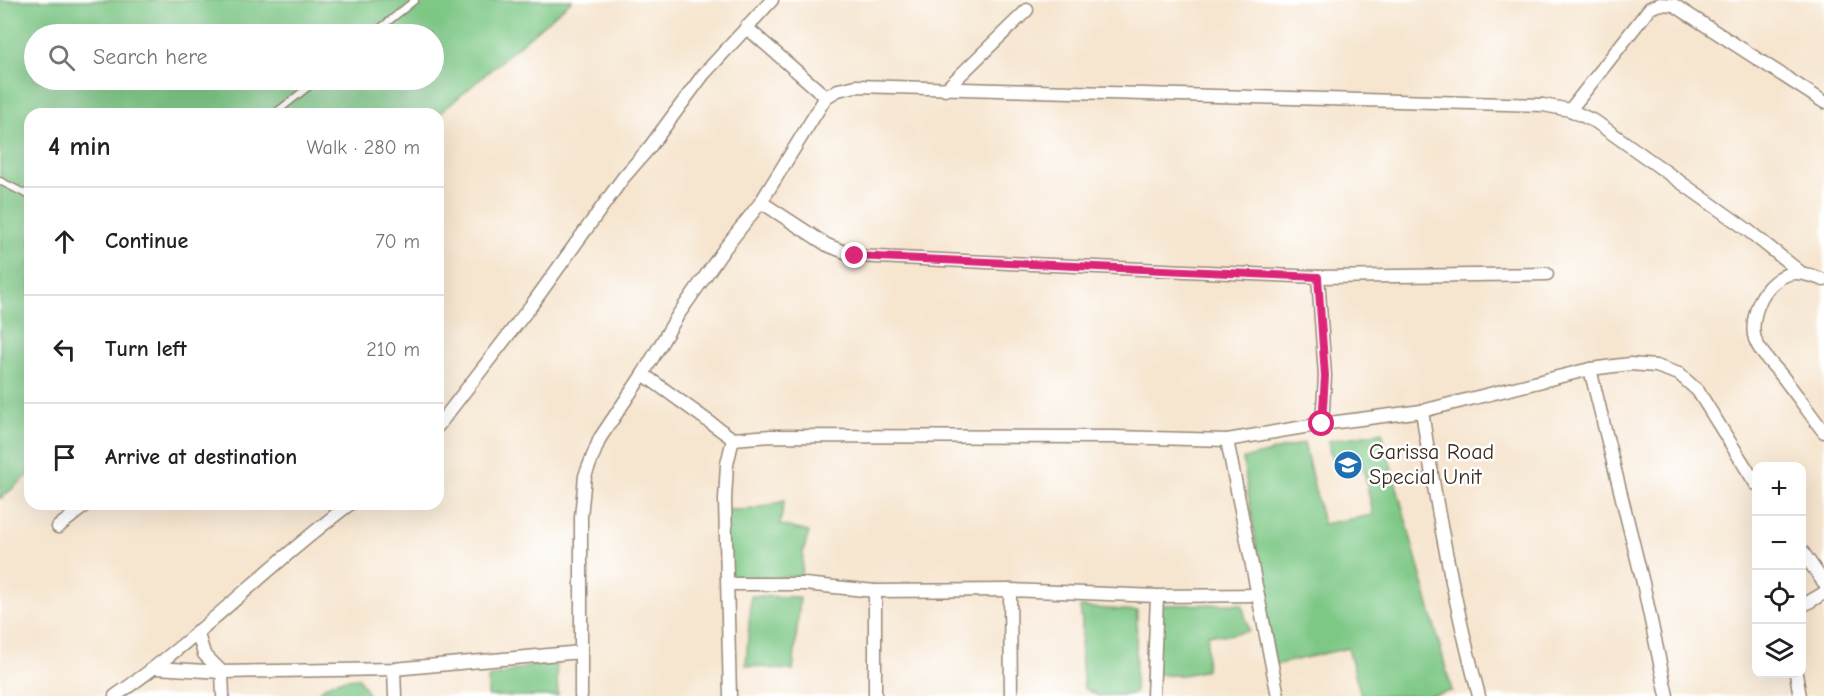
<!DOCTYPE html>
<meta charset="utf-8">
<style>
:root{--surface:#fff;--page:#f2f2f2;--text:#202124;--muted:#757577;--line:#e0e0e0}
body{margin:0;font-family:"Comic Neue",sans-serif;background:var(--page);color:var(--text)}
.controls{position:absolute;right:18px;bottom:18px;display:grid;overflow:hidden;border-radius:12px;box-shadow:0 6px 24px #0002}
.controls button{width:54px;height:54px;display:grid;place-items:center;padding:0;border:0;border-bottom:2px solid var(--line);background:var(--surface);color:var(--text);font:30px sans-serif}
.stop{position:absolute;width:18px;height:18px;margin:-14px;border:4px solid #db2777;border-radius:50%;background:#fff}
.stop.end{background:#db2777;border-color:#fff;box-shadow:0 2px 6px #0008}
.list{margin:0;padding:0;list-style:none}
h2{display:flex;justify-content:space-between;align-items:center;height:78px;margin:0;padding:0 24px;font-size:26px}
h2 small{font-size:20px;font-weight:400;color:var(--muted)}
.list li{display:grid;grid-template-columns:39px 1fr auto;gap:18px;align-items:center;box-sizing:border-box;height:108px;padding:0 24px;border-top:2px solid var(--line)}
.list b{display:block;font-size:22px;white-space:nowrap}
.list em{font-size:20px;font-style:normal;color:var(--muted)}
.icon{flex:none;width:33px;height:33px;fill:none;stroke:currentColor;stroke-width:2;stroke-linecap:round;stroke-linejoin:round}
.map{position:relative;flex:none;width:1824px;height:696px;overflow:hidden}
.search{position:absolute;background:var(--surface);box-shadow:0 6px 24px #0002;left:24px;top:24px;width:420px;height:66px;display:flex;align-items:center;gap:15px;box-sizing:border-box;padding:0 21px;border-radius:33px;color:var(--muted);font-size:22px}
.panel{position:absolute;background:var(--surface);box-shadow:0 6px 24px #0002;left:24px;top:108px;width:420px;height:402px;border-radius:18px}
.map>svg:first-child{display:block}
.green{fill:#7ec886;stroke:#5c7952;stroke-width:1.5;fill-rule:evenodd}
.lines{fill:none;stroke-linecap:round;stroke-linejoin:round}
.lane-casing{stroke:#988876;stroke-width:9}
.street-casing{stroke:#988876;stroke-width:15}
.lane{stroke:#fff;stroke-width:6}
.street{stroke:#fff;stroke-width:12}
.route{stroke:#db2777;stroke-width:8}
.labels{text-anchor:middle;dominant-baseline:central;stroke-width:5;stroke-linejoin:round;paint-order:stroke}
.poi-label{font-size:22px;fill:#3b2a1e;stroke:#fff;text-anchor:start}
</style>
<div class="map">
<svg width="1824" height="696" viewBox="0 0 1824 696">
<rect width="100%" height="100%" fill="#fff"/>
<filter id="ink" filterUnits="userSpaceOnUse"><feTurbulence type="fractalNoise" baseFrequency=".0167" numOctaves="2"/><feDisplacementMap in="SourceGraphic" scale="12" xChannelSelector="R" yChannelSelector="G"/><feConvolveMatrix kernelMatrix="1 2 1 2 8 2 1 2 1" color-interpolation-filters="sRGB"/></filter>
<filter id="wash" filterUnits="userSpaceOnUse"><feTurbulence type="fractalNoise" baseFrequency=".008" numOctaves="4" result="noise"/><feDisplacementMap in="SourceGraphic" scale="24" xChannelSelector="R" yChannelSelector="G"/><feGaussianBlur stdDeviation="1.35" result="paint"/><feColorMatrix in="noise" values="0 0 0 0 0 0 0 0 0 0 0 0 0 0 0 0 0 1.4 0 .05"/><feComposite in="paint" operator="in"/></filter>
<g filter="url(#wash)">
<rect width="100%" height="100%" fill="#f6e5cf"/>
<g class="green">
<path d="M 0,0 L 572,0 L 438,115 L 30,114 L 30,474 L 0,499 ZM 34,34 L 434,34 L 434,80 L 34,80 Z"/>
<path d="M 1382,432 L 1452,691 L 1426,696 L 1361,696 L 1348,648 L 1274,665 L 1243,459 L 1304,443 L 1323,524 L 1373,515 L 1362,460 L 1331,457 L 1328,441 Z"/>
<path d="M 784,501 L 780,525 L 809,532 L 803,552 L 802,576 L 726,580 L 717,508 C 743,513 759,508 784,501 Z"/>
<path d="M 751,596 L 800,597 L 793,671 L 746,665 Z"/>
<path d="M 1242,604 L 1249,631 L 1227,635 L 1208,634 L 1206,669 C 1192,675 1167,678 1154,672 L 1153,605 Z"/>
<path d="M 1080,607 L 1137,611 L 1135,694 L 1098,696 L 1084,688 L 1081,655 L 1082,622 Z"/>
<path d="M 556,659 L 558,696 L 488,696 L 488,678 Z"/>
<path d="M 359,678 L 369,696 L 316,696 C 327,680 342,679 359,678 Z"/>
</g>
</g>
<g filter="url(#ink)">
<g class="lines">
<g class="lane-casing">
<g id="lane">
<path d="M 373,34 L 415,0"/>
<path d="M 274,114 L 317,80"/>
<path d="M 0,181 L 30,196"/>
</g>
</g>
<g class="street-casing">
<g id="street">
<path d="M 746,27 L 826,97"/>
<path d="M 945,90 L 1027,10"/>
<path d="M 1570,110 L 1650,8 L 1660,4 L 1674,5 L 1824,102"/>
<path d="M 761,202 L 827,245 L 855,256 L 1318,277 L 1325,376 L 1322,424"/>
<path d="M 1318,277 L 1547,274"/>
<path d="M 1824,280 C 1802,272 1788,267 1769,287 C 1758,299 1750,323 1755,339 C 1760,353 1773,365 1782,376 C 1797,395 1810,414 1824,432"/>
<path d="M 1590,369 L 1643,583 L 1667,696"/>
<path d="M 643,374 L 733,439 L 771,436 L 1114,437 L 1227,440 L 1322,424 L 1422,411 L 1590,369 L 1630,364 L 1656,366 L 1679,374 L 1698,391 L 1756,484"/>
<path d="M 1422,411 C 1436,506 1454,603 1479,696"/>
<path d="M 438,426 L 533,303 L 623,178 L 649,148 L 703,75 L 772,0"/>
<path d="M 1227,440 L 1278,696"/>
<path d="M 58,527 L 87,504"/>
<path d="M 1802,551 L 1824,583"/>
<path d="M 728,584 L 804,584 L 875,591 L 875,696"/>
<path d="M 875,591 L 1010,590"/>
<path d="M 1802,606 L 1824,593"/>
<path d="M 197,631 L 204,654 L 222,672 L 223,696"/>
<path d="M 581,652 L 581,517 L 585,476 L 600,438 L 643,374 L 678,315 L 725,248 L 761,202 L 826,97 L 838,90 L 856,86 L 1543,105 L 1570,110 L 1596,122 L 1745,228 L 1799,271"/>
<path d="M 156,668 L 222,672 L 394,669 L 581,652 L 581,696"/>
<path d="M 394,669 L 395,696"/>
<path d="M 1796,674 L 1800,696"/>
<path d="M 115,696 C 199,639 269,564 350,504"/>
<path d="M 730,696 L 725,500 L 727,464 L 733,439"/>
<path d="M 1011,696 L 1010,590 L 1157,596 L 1258,595"/>
<path d="M 1153,696 L 1157,596"/>
</g>
</g>
<use href="#lane" class="lane"/>
<use href="#street" class="street"/>
</g>
</g>
<g class="lines" filter="url(#ink)">
<path class="route" d="M 855,256 L 1318,277 L 1325,376 L 1322,424"/>
</g>
<defs>
<g id="school-disc" transform="scale(1.5)"><circle r="9.5" fill="#1f6fb2" stroke="#fff"/><path d="M0-5L7-2L0 1L-7-2ZM-4 1L0 2.5L4 1V4Q0 6-4 4Z" fill="#fff"/></g>
</defs>
<g fill-rule="evenodd">
<use href="#school-disc" x="1348" y="465"/>
</g>
<g class="labels">
<g class="poi-label">
<text x="1369" y="452">Garissa Road<tspan x="1369" dy="25">Special Unit</tspan></text>
</g>
</g>
</svg>
<div class="controls">
<button>+</button>
<button>−</button>
<button><svg class="icon" aria-label="locate" viewBox="0 0 24 24"><circle cx="12" cy="12" r="6"/><path d="M12 2v4M12 18v4M2 12h4M18 12h4"/></svg></button>
<button><svg class="icon" aria-label="layers" viewBox="0 0 24 24"><path d="M12 4l9 5-9 5-9-5zM3 14l9 5 9-5"/></svg></button>
</div>
<div class="stop" style="left:1322px;top:424px"></div>
<div class="stop end" style="left:855px;top:256px"></div>
<div class="search"><svg class="icon" aria-label="search" viewBox="0 0 24 24"><circle cx="10" cy="10" r="6"/><path d="M15 15l6 6"/></svg>Search here</div>
<section class="panel">
<h2>4 min<small>Walk · 280 m</small></h2>
<ul class="list">
<li><svg class="icon" aria-label="ahead" viewBox="0 0 24 24"><path d="M12 20V5M6 11l6-6 6 6"/></svg><div><b>Continue</b></div><em>70 m</em></li>
<li><svg class="icon" aria-label="left" viewBox="0 0 24 24"><path d="M17 20v-9H6M10 6l-5 5 5 5"/></svg><div><b>Turn left</b></div><em>210 m</em></li>
<li><svg class="icon" aria-label="arrive" viewBox="0 0 24 24"><path d="M6 21V4h12l-3 4 3 4H6"/></svg><div><b>Arrive at destination</b></div></li>
</ul>
</section>
</div>
